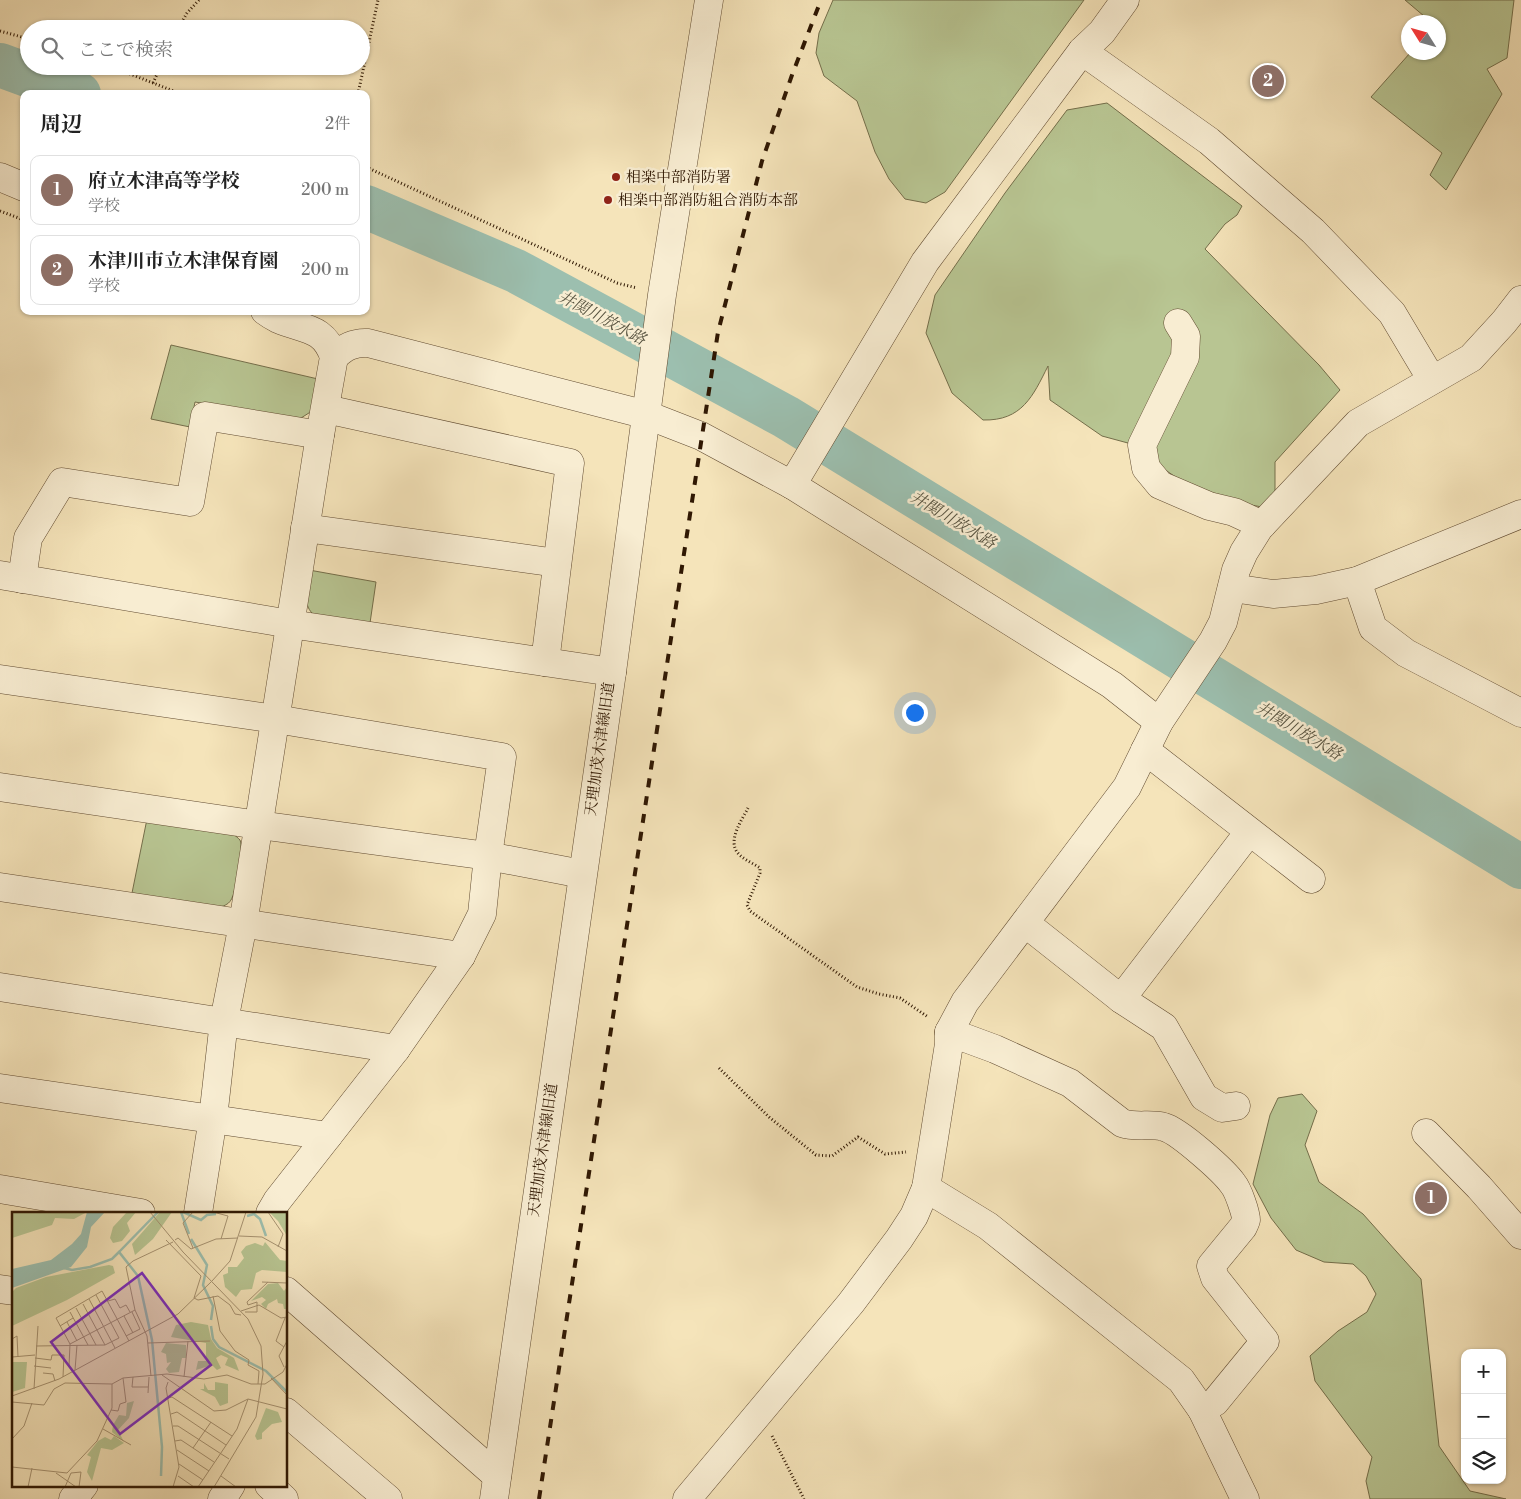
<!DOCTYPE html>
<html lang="ja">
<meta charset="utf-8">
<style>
:root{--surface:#fff;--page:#f2f2f2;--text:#222;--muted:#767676;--line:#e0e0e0;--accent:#8f2418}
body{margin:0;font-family:"Libre Bodoni","Noto Serif JP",serif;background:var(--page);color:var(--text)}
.controls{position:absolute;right:15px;bottom:15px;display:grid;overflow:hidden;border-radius:10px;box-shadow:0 1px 4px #0004}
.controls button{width:45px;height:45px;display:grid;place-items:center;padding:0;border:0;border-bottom:1px solid var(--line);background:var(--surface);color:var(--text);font:25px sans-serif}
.compass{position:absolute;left:1401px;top:15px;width:45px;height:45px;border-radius:50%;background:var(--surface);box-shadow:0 1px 4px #0004;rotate:307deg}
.you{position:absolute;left:914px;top:712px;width:18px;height:18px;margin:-12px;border:4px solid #fff;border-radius:50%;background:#1a73e8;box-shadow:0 0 0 8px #1a73e833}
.badge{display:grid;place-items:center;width:32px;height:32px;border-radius:50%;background:var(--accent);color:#fff;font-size:16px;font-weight:700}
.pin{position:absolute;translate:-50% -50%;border:2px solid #fff;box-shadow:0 1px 5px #0006}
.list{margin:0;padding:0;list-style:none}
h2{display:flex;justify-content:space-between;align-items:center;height:65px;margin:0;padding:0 20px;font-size:21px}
h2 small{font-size:16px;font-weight:400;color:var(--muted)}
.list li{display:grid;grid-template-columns:32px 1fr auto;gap:15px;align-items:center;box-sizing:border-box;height:70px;margin:0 10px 10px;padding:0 10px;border:1px solid var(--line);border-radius:10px}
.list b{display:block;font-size:19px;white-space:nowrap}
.list p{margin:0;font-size:16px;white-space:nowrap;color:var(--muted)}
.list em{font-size:16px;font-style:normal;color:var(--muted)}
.icon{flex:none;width:28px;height:28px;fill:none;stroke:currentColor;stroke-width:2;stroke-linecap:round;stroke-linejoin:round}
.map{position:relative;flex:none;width:1521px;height:1499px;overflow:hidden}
.search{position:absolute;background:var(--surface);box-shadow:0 1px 4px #0004;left:20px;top:20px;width:350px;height:55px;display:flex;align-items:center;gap:12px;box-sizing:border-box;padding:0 18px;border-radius:28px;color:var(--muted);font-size:19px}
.panel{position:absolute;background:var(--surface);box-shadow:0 1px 4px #0004;left:20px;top:90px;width:350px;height:225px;border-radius:10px}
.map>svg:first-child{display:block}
.green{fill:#b8c592;stroke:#746e4a}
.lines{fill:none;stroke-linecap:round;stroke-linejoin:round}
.river{stroke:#9cbfaf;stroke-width:44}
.minor-casing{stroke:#614b31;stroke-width:29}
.path{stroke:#301803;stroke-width:3;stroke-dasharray:1 2.5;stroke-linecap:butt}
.minor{stroke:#f8edd2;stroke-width:28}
.rail{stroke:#301803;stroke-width:4;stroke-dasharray:9 9;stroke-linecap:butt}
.poi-dot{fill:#8f2418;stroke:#f8edd2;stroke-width:2}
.labels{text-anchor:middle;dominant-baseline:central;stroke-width:5;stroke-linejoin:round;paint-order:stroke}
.poi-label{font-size:15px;fill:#301803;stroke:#f8edd2;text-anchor:start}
.street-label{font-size:15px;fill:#301803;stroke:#f8edd2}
.water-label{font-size:16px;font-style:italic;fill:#56523f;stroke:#f8edd2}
.inset-river{fill:none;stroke:#9cbfaf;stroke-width:2.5}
.inset-road{fill:none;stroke:#a69271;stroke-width:1}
.view{fill:#7b2cbf;fill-opacity:0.15;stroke:#7b2cbf;stroke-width:2.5}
.inset-edge{fill:none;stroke:#301803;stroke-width:2.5}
</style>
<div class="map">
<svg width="1521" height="1499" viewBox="0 0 1521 1499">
<rect width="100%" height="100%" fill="#f5e4ba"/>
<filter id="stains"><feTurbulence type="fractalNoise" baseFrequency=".004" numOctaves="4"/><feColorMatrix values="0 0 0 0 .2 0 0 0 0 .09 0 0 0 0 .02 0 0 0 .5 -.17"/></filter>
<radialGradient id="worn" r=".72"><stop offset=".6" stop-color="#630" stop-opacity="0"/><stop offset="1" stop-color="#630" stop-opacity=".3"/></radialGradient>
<g class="green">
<path d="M 833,0 L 1084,0 L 945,192 L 926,203 L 905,199 L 889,179 L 875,152 L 857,101 L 824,76 L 816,53 L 819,33 Z"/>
<path d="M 1405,0 L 1514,0 L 1507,58 L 1487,69 L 1502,94 L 1446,190 L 1430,175 L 1442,153 L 1371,97 L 1410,53 L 1438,52 L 1438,22 L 1431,22 Z"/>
<path d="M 1107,103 L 1242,206 L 1237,215 L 1225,224 L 1205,249 L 1319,365 L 1340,390 L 1275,462 L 1275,494 L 1262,507 L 1202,496 L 1167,471 L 1139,446 L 1102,436 L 1050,400 L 1048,366 C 1033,396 1022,421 983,420 L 952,393 L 926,333 L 935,295 L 1005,193 L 1067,110 Z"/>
<path d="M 171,345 L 318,379 L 312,411 L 301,418 L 295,419 L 195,402 L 190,427 L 151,419 Z"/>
<path d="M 309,570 L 376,582 L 370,623 L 313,614 C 301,603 308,584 309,570 Z"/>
<path d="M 147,819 L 234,835 C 235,835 239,839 240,840 C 244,849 236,892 231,900 C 228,905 223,906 218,908 L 132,893 Z"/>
<path d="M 1302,1094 L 1317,1111 L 1305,1145 L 1319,1182 L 1363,1214 L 1421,1279 L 1439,1446 L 1470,1491 L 1506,1499 L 1370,1499 L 1366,1481 L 1372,1457 L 1315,1381 L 1310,1356 L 1338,1331 L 1367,1312 L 1376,1294 L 1366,1276 L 1353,1264 L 1324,1262 L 1296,1250 L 1271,1218 L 1253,1184 L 1270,1115 L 1278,1098 Z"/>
</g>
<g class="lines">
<g class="river">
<path d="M 0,65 L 79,94"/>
<path d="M 366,207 L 516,271 L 786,417 L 1521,867"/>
</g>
<g class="minor-casing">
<g id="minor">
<path d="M 1082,51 L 1209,141 L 1313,231 L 1392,313 L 1432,380"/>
<path d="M 0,177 L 24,187"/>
<path d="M 1178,323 L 1186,336 L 1185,357 L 1142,445 L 1146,468 L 1160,485 L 1209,506 L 1234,512 L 1262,525"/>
<path d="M 334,357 C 344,347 354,342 368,343 L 647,415 L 701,436 L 792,485 L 1112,685 L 1159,722"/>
<path d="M 326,409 L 570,463 L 545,662"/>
<path d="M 792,485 L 925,262 L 1082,51 L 1102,32 L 1125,0"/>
<path d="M 305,528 L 557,563"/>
<path d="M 0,575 L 290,624 L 612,672"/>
<path d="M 22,579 L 28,538 L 62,482 L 190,502 L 205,416 L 320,435"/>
<path d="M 1357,581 L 1373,628 L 1406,653 L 1521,713"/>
<path d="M 1232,588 L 1273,594 L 1316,590 L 1357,581 L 1521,514"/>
<path d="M 0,679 L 276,719 L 502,757 L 488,856 L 482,914 L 461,956 L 396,1049 L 277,1201 L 270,1213"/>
<path d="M 1145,750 L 1311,879"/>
<path d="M 0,787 L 259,825 L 488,856 L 582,874"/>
<path d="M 0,887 L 461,956"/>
<path d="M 1025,923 L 1121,999 L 1249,832"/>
<path d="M 0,987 L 396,1049"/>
<path d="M 1121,999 L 1164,1027 L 1204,1097 L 1222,1108 L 1236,1106"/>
<path d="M 949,1032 L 995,1049 L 1070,1083 L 1122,1123 C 1136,1128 1151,1123 1164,1127 C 1179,1131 1224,1171 1233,1184 C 1238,1190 1246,1213 1246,1220 C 1245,1223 1244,1225 1243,1227 L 1211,1266 L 1215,1278 L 1265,1341 L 1215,1402 L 1202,1410"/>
<path d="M 0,1088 L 328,1136"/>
<path d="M 1426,1133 L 1479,1187 L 1521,1235"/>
<path d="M 0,1189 L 141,1213"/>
<path d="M 198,1213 L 213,1118 L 224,1021 L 243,924 L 320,435 L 334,357 C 324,326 303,330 278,319 C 274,317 269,314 265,311"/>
<path d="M 0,1289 L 14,1291"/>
<path d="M 286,1291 L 497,1476"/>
<path d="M 286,1412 L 388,1499"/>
<path d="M 269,1485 L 284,1499"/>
<path d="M 73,1499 L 84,1485"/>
<path d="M 222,1499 L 231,1485"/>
<path d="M 494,1499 L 612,672 L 662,295 L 709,0"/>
<path d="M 687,1499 L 851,1303 L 899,1239 L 914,1216 L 926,1188"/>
<path d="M 1245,1499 L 1202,1410 L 1181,1380 L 988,1226 L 926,1188 L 949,1044 L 949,1032 L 965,1002 L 1127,787 L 1159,722 L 1213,641 L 1223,622 L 1236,570 L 1244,552 L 1259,528 L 1358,423 L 1471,358 L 1504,322 L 1521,300"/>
</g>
</g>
<g class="path">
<path d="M 178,29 L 187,13 L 199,0"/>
<path d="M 0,31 L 29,39"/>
<path d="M 110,66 L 181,94"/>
<path d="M 153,83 L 161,66"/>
<path d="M 358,94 L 378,0"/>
<path d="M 366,167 L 617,283 L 637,288"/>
<path d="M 0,211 L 24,220"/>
<path d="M 748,808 C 742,820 728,839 737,852 C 742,859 753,863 760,868 L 760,873 L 747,905 L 750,911 L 857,987 L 879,994 L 900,998 L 928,1017"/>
<path d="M 719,1068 L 769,1117 L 816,1155 L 832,1156 L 858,1137 L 885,1154 L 906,1152"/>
<path d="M 772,1436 L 804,1499"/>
</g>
<use href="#minor" class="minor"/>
<path class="rail" d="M 539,1499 L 718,332 L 762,161 L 792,75 L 821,0"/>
</g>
<g class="poi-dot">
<circle cx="616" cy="177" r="5"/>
<circle cx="608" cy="200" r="5"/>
</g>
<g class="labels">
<g class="poi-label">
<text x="626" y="177">相楽中部消防署</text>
<text x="618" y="200">相楽中部消防組合消防本部</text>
</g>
<g class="street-label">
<text transform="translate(600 749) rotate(-82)">天理加茂木津線旧道</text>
<text transform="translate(543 1150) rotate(-82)">天理加茂木津線旧道</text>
</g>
<g class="water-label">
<text transform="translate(602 318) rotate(28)">井関川放水路</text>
<text transform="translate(953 520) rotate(31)">井関川放水路</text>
<text transform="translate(1299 731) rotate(31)">井関川放水路</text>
</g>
</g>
<g transform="translate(12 1212)">
<rect width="275" height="275" fill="#f5e4ba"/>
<path d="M 0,0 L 75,0 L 62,7 L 43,6 L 40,13 L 0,26 ZM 115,0 L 124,0 L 115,11 L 118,19 L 110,29 L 101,31 L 98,26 L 101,15 ZM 148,0 L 160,0 L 141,27 L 123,43 L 120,32 ZM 257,0 L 275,0 L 275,24 L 266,9 ZM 253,30 L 268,48 L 275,49 L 275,60 L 250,58 L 244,61 L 240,77 L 229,78 L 224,85 L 213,75 L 211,63 L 216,61 L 216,55 L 225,55 L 232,46 L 229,40 L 234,34 L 243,31 L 251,34 ZM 97,53 L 101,54 L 103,61 L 55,88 L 0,114 L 0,80 L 4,76 L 34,65 ZM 266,71 L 272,79 L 275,75 L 275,97 L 272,97 L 271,92 L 266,91 L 265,87 L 256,92 L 254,97 L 249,92 L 254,88 L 250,85 L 239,89 L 256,72 ZM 179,110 L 196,113 L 199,127 L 205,136 L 222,146 L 227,159 L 213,153 L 216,146 L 209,143 L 204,146 L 209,156 L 205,158 L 200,153 L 184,158 L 186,149 L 194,149 L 194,131 L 159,125 L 164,113 ZM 154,131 L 174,133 L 174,146 L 170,146 L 167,160 L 157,161 L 154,157 L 159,150 L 155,151 L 154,142 L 149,140 ZM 0,150 L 15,150 L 13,176 L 0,180 ZM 203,170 L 216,172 L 216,191 L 208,194 L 203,185 L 188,177 L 192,177 L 192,171 L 196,178 L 203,178 ZM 122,189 L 117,206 L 106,218 L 112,230 L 100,220 L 101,213 L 107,203 L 114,204 L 115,191 ZM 254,196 L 266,200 L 270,210 L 260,212 L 250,221 L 250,227 L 245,228 L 243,224 ZM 102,224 L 112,231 L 100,238 L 89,236 L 80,269 L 75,260 L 79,245 L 75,243 L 86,229 L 93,225 L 99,228 Z" fill="#b8c592"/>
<path d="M 75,0 L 93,0 L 79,15 L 75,35 L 59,55 L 0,76 L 0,57 L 39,48 L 60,32 L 69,22 Z" fill="#9cbfaf"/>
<path class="inset-river" d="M 169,0 L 177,22M 171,0 L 189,8 L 195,3 L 204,2M 235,4 L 242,2 L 248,7 L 254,24M 179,27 L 195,53 L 191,73 L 201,94 L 199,108M 107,40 L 146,0M 52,56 L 60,58 L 78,55 L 100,47 L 107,40 L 126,64 L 140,128 L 150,235 L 149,264M 199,114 L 201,127 L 207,135 L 254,159 L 275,180"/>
<path class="inset-road" d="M 138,0 L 171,40 L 236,107 L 249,134 L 251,162 L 244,205 L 202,275M 201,0 L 216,4 L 209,27M 256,0 L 271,22 L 266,35M 227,24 L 250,25 L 275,39M 154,28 L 189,64 L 182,86 L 186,88 L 206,84 L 218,93 L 223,102 L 229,103M 163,28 L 166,26 L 179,37 L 204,27 L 226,26M 181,36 L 171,11 L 181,0M 200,69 L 218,49 L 234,0M 250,70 L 275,71M 201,84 L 208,119 L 223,139 L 237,148 L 236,153 L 247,159 L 246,172M 77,87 L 103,136M 96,89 L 103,87 L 108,96 L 114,93 L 118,100M 71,92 L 93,133M 64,96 L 84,133M 229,99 L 247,93 L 269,106 L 275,105M 58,100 L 76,133M 233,100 L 245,100 L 245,90 L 236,93 L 235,90 L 256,70M 112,104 L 121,121M 55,110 L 65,129M 48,114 L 61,106M 114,124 L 128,117 L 120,100M 0,127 L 5,124 L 6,145M 136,131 L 198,129M 58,132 L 123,98M 24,134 L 93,133 L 107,126 L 84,83M 272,135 L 264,129 L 273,106M 0,145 L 23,143M 23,146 L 39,148 L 40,143 L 52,143 L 51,165M 22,154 L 39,156M 57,154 L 58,132 L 44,106 L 90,79 L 117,129M 272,155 L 267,144 L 275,129M 63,158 L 65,133M 31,161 L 41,162 L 43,169M 150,163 L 202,199 L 214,198 L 236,187 L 275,197M 139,164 L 135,124 L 123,98 L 114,55 L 121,49 L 161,30M 121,165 L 120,175 L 136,175M 172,165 L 176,129M 259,166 L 275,183M 156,170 L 154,176 L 167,255 L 161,275M 22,177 L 26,114M 136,181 L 137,165M 0,184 L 47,167 L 166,102 L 199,70M 156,186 L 160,185 L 220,224M 0,190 L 32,193 L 42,177 L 53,171 L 100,172M 99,198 L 106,199 L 108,192 L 114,190 L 111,166M 159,202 L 165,200 L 214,233M 161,214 L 166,214 L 217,247M 91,217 L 119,233M 0,227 L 12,214 L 20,191M 163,229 L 169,228 L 202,250M 181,236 L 199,210M 165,238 L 197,259M 167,252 L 191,268M 0,255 L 55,261 L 85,229 L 100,196 L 100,172 L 111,166 L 155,162 L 192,167 L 215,163 L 239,172 L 253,172 L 271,160 L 275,152M 44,261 L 64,275M 59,261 L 69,260 L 67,275M 166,264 L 182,275M 209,264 L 224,275M 16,275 L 20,256M 53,275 L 59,261M 186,275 L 225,217 L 236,187"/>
<path class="view" d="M 130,61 L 199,153 L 108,222 L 39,130 Z"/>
<rect width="275" height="275" class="inset-edge"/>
</g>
<rect width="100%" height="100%" filter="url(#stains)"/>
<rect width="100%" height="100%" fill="url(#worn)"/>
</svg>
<div class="controls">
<button>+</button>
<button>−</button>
<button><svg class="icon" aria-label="layers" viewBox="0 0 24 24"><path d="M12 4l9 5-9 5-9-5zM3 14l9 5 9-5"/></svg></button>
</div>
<svg class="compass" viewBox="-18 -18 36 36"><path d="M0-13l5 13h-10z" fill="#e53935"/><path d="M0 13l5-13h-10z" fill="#767676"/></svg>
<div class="you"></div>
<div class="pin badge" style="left:1431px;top:1198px;background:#8d6e63">1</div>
<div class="pin badge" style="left:1268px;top:81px;background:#8d6e63">2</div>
<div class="search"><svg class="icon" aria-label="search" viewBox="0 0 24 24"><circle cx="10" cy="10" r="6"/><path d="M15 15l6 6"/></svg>ここで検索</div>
<section class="panel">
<h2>周辺<small>2件</small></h2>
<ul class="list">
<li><span class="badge" style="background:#8d6e63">1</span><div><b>府立木津高等学校</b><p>学校</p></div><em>200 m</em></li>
<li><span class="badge" style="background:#8d6e63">2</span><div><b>木津川市立木津保育園</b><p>学校</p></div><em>200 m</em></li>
</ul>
</section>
</div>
